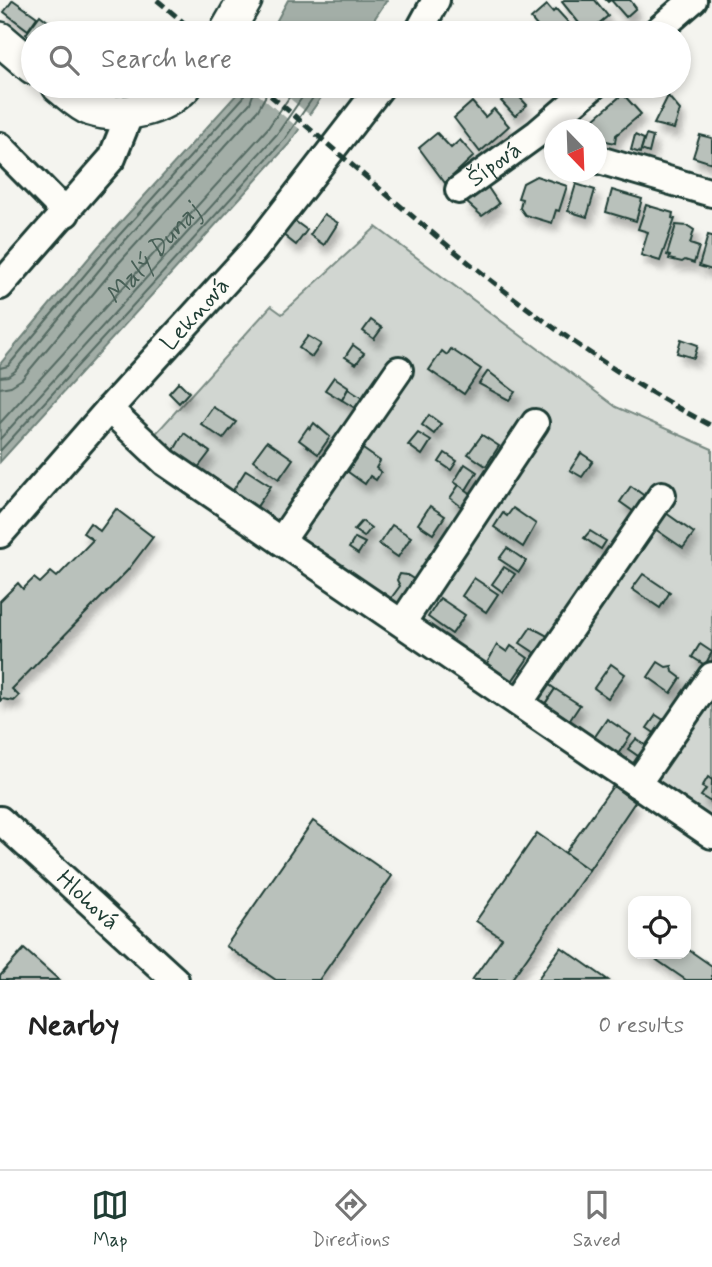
<!DOCTYPE html>
<meta charset="utf-8">
<style>
:root{--surface:#fff;--page:#f2f2f2;--text:#222;--muted:#767676;--line:#e0e0e0;--accent:#1f3d34}
body{margin:0;font-family:Mynerve,sans-serif;background:var(--page);color:var(--text)}
.controls{position:absolute;right:21px;bottom:21px;display:grid;overflow:hidden;border-radius:14px;box-shadow:0 4px 10px #0003}
.controls button{width:63px;height:63px;display:grid;place-items:center;padding:0;border:0;border-bottom:2px solid var(--line);background:var(--surface);color:var(--text);font:35px sans-serif}
.compass{position:absolute;left:544px;top:119px;width:63px;height:63px;border-radius:50%;background:var(--surface);box-shadow:0 4px 10px #0003;rotate:157deg}
.list{margin:0;padding:0;list-style:none}
h2{display:flex;justify-content:space-between;align-items:center;height:91px;margin:0;padding:0 28px;font-size:30px}
h2 small{font-size:23px;font-weight:400;color:var(--muted)}
.icon{flex:none;width:38px;height:38px;fill:none;stroke:currentColor;stroke-width:2;stroke-linecap:round;stroke-linejoin:round}
.map{position:relative;flex:none;width:712px;height:980px;overflow:hidden}
.search{position:absolute;background:var(--surface);box-shadow:0 4px 10px #0003;left:21px;right:21px;top:21px;height:77px;display:flex;align-items:center;gap:18px;box-sizing:border-box;padding:0 24px;border-radius:38px;color:var(--muted);font-size:26px}
.sheet{height:189px;background:var(--surface)}
nav{display:flex;justify-content:space-around;align-items:center;box-sizing:border-box;height:98px;border-top:2px solid var(--line);background:var(--surface);font-size:19px;color:var(--muted)}
nav a{display:grid;justify-items:center;gap:4px}
nav .on{color:var(--accent)}
.map>svg:first-child{display:block}
.green{fill:#d1d6d1;stroke:#788a82;stroke-width:2}
.water{fill:#a3aea7;stroke:#6e8179;stroke-width:2}
.pier{fill:#f4f4ef}
.lines{fill:none;stroke-linecap:round;stroke-linejoin:round}
.shore{stroke:#546a62;stroke-width:2}
.building{fill:#b9c1bb;stroke:#1f3d34;stroke-width:2;filter:url(#shadow)}
.minor-casing{stroke:#1f3d34;stroke-width:32}
.major-casing{stroke:#1f3d34;stroke-width:38}
.minor{stroke:#fdfcf7;stroke-width:26}
.major{stroke:#fdfcf7;stroke-width:33}
.rail{stroke:#1f3d34;stroke-width:5;stroke-dasharray:10 5;stroke-linecap:butt}
.labels{text-anchor:middle;dominant-baseline:central;stroke-width:5;stroke-linejoin:round;paint-order:stroke}
.street-label{font-size:24px;fill:#1f3d34;stroke:#fdfcf7}
.water-label{font-size:26px;font-style:italic;fill:#475f56;stroke:#fdfcf7}
</style>
<div class="map">
<svg width="712" height="980" viewBox="0 0 712 980">
<defs>
<filter id="shadow"><feDropShadow dx="4.5" dy="8" stdDeviation="3.5" flood-color="#0004"/></filter>
</defs>
<rect width="100%" height="100%" fill="#f4f4ef"/>
<filter id="ink" filterUnits="userSpaceOnUse"><feTurbulence type="fractalNoise" baseFrequency=".0143" numOctaves="2"/><feDisplacementMap in="SourceGraphic" scale="14" xChannelSelector="R" yChannelSelector="G"/><feConvolveMatrix kernelMatrix="1 2 1 2 8 2 1 2 1" color-interpolation-filters="sRGB"/></filter>
<g filter="url(#ink)">
<path class="green" d="M 376,227 L 616,407 L 712,449 L 712,826 L 149,441 L 271,306 L 282,314 Z"/>
<g class="water">
<path d="M 288,0 L 387,0 L 365,33 L 270,33 Z"/>
<path d="M 242,86 L 329,86 L 289,144 L 0,462 L 0,364 L 98,247 L 238,93 Z"/>
</g>
<path class="pier" d="M 248,86 L 275,86 L 312,117 L 302,131 Z"/>
<g class="lines">
<g class="shore">
<path d="M 0,368 L 8,366 L 104,252 L 243,98 L 247,86"/>
<path d="M 0,377 L 8,376 L 15,371 L 110,257 L 250,103 L 256,86"/>
<path d="M 0,388 L 11,386 L 22,379 L 118,264 L 258,110 L 265,97 L 267,86"/>
<path id="s1" d="M 0,423 L 268,128 L 297,86"/>
<path d="M 0,439 L 277,134 L 310,86"/>
<path d="M 0,451 L 284,140 L 321,86"/>
</g>
</g>
<g class="building">
<path d="M 13,0 L 37,17 L 28,30 L 4,12 Z"/>
<path d="M 564,0 L 595,0 L 608,16 L 587,33 L 562,2 Z"/>
<path d="M 606,0 L 630,0 L 636,8 L 626,17 L 611,0 L 608,2 Z"/>
<path d="M 547,5 L 553,12 L 556,9 L 578,33 L 538,33 L 534,29 L 537,26 L 531,19 Z"/>
<path d="M 40,15 L 50,23 L 42,33 L 33,33 L 33,40 L 26,34 Z"/>
<path d="M 513,90 L 527,105 L 515,116 L 501,101 Z"/>
<path d="M 623,94 L 641,114 L 616,135 L 615,143 L 602,140 L 596,134 L 596,130 L 593,130 L 588,124 Z"/>
<path d="M 668,96 L 680,110 L 674,129 L 654,124 Z"/>
<path d="M 472,102 L 485,117 L 494,109 L 509,126 L 480,152 L 454,118 Z"/>
<path d="M 437,133 L 451,148 L 460,140 L 474,156 L 445,183 L 419,148 Z"/>
<path d="M 635,135 L 644,139 L 640,153 L 631,150 Z"/>
<path d="M 646,135 L 653,137 L 649,153 L 641,150 Z"/>
<path d="M 700,135 L 712,138 L 712,163 L 693,157 Z"/>
<path d="M 536,176 L 567,186 L 559,211 L 556,210 L 552,223 L 525,215 L 520,208 L 522,199 L 518,198 L 523,183 Z"/>
<path d="M 576,184 L 595,190 L 587,217 L 568,211 Z"/>
<path d="M 487,186 L 499,204 L 482,216 L 465,201 Z"/>
<path d="M 612,190 L 642,199 L 636,221 L 606,212 Z"/>
<path d="M 646,205 L 673,213 L 672,218 L 675,219 L 660,261 L 641,255 L 648,232 L 638,229 Z"/>
<path d="M 324,214 L 338,223 L 324,245 L 310,235 Z"/>
<path d="M 292,219 L 307,230 L 296,245 L 282,234 Z"/>
<path d="M 676,225 L 688,226 L 694,230 L 690,244 L 699,247 L 694,263 L 685,260 L 682,262 L 669,259 L 670,256 L 667,255 Z"/>
<path d="M 708,235 L 712,236 L 712,270 L 699,266 Z"/>
<path d="M 371,320 L 382,328 L 374,339 L 363,331 Z"/>
<path d="M 308,336 L 321,344 L 312,357 L 299,348 Z"/>
<path d="M 681,339 L 698,345 L 694,358 L 677,353 Z"/>
<path d="M 353,345 L 364,353 L 356,364 L 345,357 Z"/>
<path d="M 451,349 L 481,369 L 464,394 L 429,370 L 442,351 L 447,355 Z"/>
<path d="M 488,371 L 515,392 L 509,400 L 479,384 Z"/>
<path d="M 334,377 L 349,387 L 342,400 L 325,390 Z"/>
<path d="M 179,382 L 189,392 L 179,403 L 169,393 Z"/>
<path d="M 348,389 L 365,400 L 358,410 L 342,400 Z"/>
<path d="M 213,407 L 236,422 L 223,439 L 201,424 Z"/>
<path d="M 429,415 L 441,424 L 434,434 L 422,425 Z"/>
<path d="M 314,423 L 330,437 L 318,454 L 299,440 L 308,427 L 310,429 Z"/>
<path d="M 184,433 L 210,452 L 197,469 L 173,452 Z"/>
<path d="M 418,433 L 431,441 L 422,455 L 408,445 Z"/>
<path d="M 482,435 L 499,446 L 486,466 L 468,454 Z"/>
<path d="M 267,441 L 293,459 L 279,479 L 253,460 Z"/>
<path d="M 363,449 L 380,461 L 376,468 L 381,472 L 376,480 L 370,476 L 365,484 L 348,472 L 353,463 L 351,457 L 358,457 Z"/>
<path d="M 445,453 L 457,461 L 451,470 L 439,462 Z"/>
<path d="M 581,453 L 593,461 L 582,477 L 570,470 Z"/>
<path d="M 465,464 L 477,472 L 466,490 L 454,482 Z"/>
<path d="M 246,470 L 271,486 L 256,508 L 232,492 Z"/>
<path d="M 459,485 L 476,497 L 467,511 L 450,498 Z"/>
<path d="M 631,486 L 650,500 L 640,516 L 620,502 Z"/>
<path d="M 430,506 L 445,516 L 433,534 L 418,524 Z"/>
<path d="M 513,508 L 536,524 L 523,547 L 494,527 L 503,513 L 507,516 Z"/>
<path d="M 116,509 L 153,537 L 127,571 L 12,689 L 19,696 L 14,701 L 2,699 L 0,701 L 0,601 L 18,583 L 23,589 L 34,578 L 40,583 L 51,572 L 57,577 L 93,540 L 83,533 L 90,523 L 100,531 Z"/>
<path d="M 666,513 L 694,533 L 683,548 L 655,529 Z"/>
<path d="M 362,521 L 371,528 L 364,537 L 354,530 Z"/>
<path d="M 392,525 L 411,537 L 398,557 L 379,544 Z"/>
<path d="M 590,531 L 606,541 L 601,549 L 584,538 Z"/>
<path d="M 355,538 L 365,543 L 358,554 L 349,548 Z"/>
<path d="M 507,548 L 526,561 L 519,572 L 499,559 Z"/>
<path d="M 504,567 L 515,574 L 503,592 L 492,584 Z"/>
<path d="M 400,574 L 407,575 L 418,582 L 400,609 L 389,601 L 400,586 L 397,580 Z"/>
<path d="M 643,574 L 670,592 L 660,608 L 632,589 Z"/>
<path d="M 474,578 L 498,594 L 486,612 L 462,596 Z"/>
<path d="M 440,598 L 465,615 L 452,634 L 428,617 Z"/>
<path d="M 531,627 L 555,640 L 543,658 L 520,643 Z"/>
<path d="M 700,644 L 712,652 L 705,665 L 692,657 Z"/>
<path d="M 497,645 L 507,652 L 511,646 L 528,658 L 512,681 L 485,663 L 487,663 Z"/>
<path d="M 658,662 L 666,667 L 672,666 L 673,672 L 681,678 L 671,693 L 648,677 Z"/>
<path d="M 611,664 L 625,674 L 608,698 L 594,688 Z"/>
<path d="M 544,681 L 555,689 L 542,708 L 532,700 Z"/>
<path d="M 555,689 L 580,705 L 570,720 L 545,704 Z"/>
<path d="M 656,715 L 671,725 L 662,738 L 647,728 Z"/>
<path d="M 607,719 L 631,735 L 618,754 L 594,738 Z"/>
<path d="M 636,739 L 648,747 L 641,758 L 628,749 Z"/>
<path d="M 708,777 L 712,780 L 711,802 L 701,796 L 706,789 L 702,787 Z"/>
<path d="M 613,786 L 635,802 L 589,870 L 565,853 Z"/>
<path d="M 313,821 L 392,876 L 319,980 L 276,980 L 226,946 Z"/>
<path d="M 537,833 L 589,870 L 511,980 L 472,980 L 502,938 L 476,921 Z"/>
<path d="M 561,947 L 608,980 L 537,980 Z"/>
<path d="M 686,948 L 712,966 L 712,980 L 686,980 L 648,954 L 686,954 Z"/>
<path d="M 24,949 L 59,980 L 0,980 L 0,976 Z"/>
</g>
<g class="lines">
<g class="minor-casing">
<g id="minor">
<path d="M 418,33 L 436,0"/>
<path d="M 655,33 L 693,0"/>
<path d="M 0,146 L 66,213"/>
<path d="M 596,159 L 712,193"/>
<path id="s2" d="M 459,190 L 538,133 L 593,86"/>
<path d="M 0,286 L 112,158 L 130,113"/>
<path d="M 109,409 L 165,462 L 712,835"/>
<path id="s3" d="M 0,534 L 109,409 L 254,250 L 381,86"/>
<path d="M 281,541 L 399,370"/>
<path d="M 402,623 L 535,423"/>
<path d="M 519,703 L 662,495"/>
<path d="M 637,784 L 712,676"/>
<path id="s4" d="M 0,820 L 175,980"/>
</g>
</g>
<g class="major-casing">
<g id="major">
<path d="M 226,33 L 245,0"/>
<path d="M 0,39 L 33,67"/>
<path d="M 59,86 C 68,93 80,105 91,109 C 122,119 162,109 185,86"/>
</g>
</g>
<use href="#minor" class="minor"/>
<use href="#major" class="major"/>
<g class="rail">
<path d="M 157,0 L 196,33"/>
<path d="M 259,86 C 403,206 544,340 712,426"/>
</g>
</g>
</g>
<g class="labels">
<g class="street-label">
<text stroke="none"><textPath href="#s2" startOffset="44">Šípová</textPath></text>
<text stroke="none"><textPath href="#s3" startOffset="294">Leknová</textPath></text>
<text stroke="none"><textPath href="#s4" startOffset="119">Hlohová</textPath></text>
</g>
<g class="water-label">
<text stroke="none"><textPath href="#s1" startOffset="228">Malý Dunaj</textPath></text>
</g>
</g>
</svg>
<div class="controls">
<button><svg class="icon" aria-label="locate" viewBox="0 0 24 24"><circle cx="12" cy="12" r="6"/><path d="M12 2v4M12 18v4M2 12h4M18 12h4"/></svg></button>
</div>
<svg class="compass" viewBox="-18 -18 36 36"><path d="M0-13l5 13h-10z" fill="#e53935"/><path d="M0 13l5-13h-10z" fill="#767676"/></svg>
<div class="search"><svg class="icon" aria-label="search" viewBox="0 0 24 24"><circle cx="10" cy="10" r="6"/><path d="M15 15l6 6"/></svg>Search here</div>
</div>
<section class="sheet">
<h2>Nearby<small>0 results</small></h2>
<ul class="list">
</ul>
</section>
<nav>
<a class="on"><svg class="icon" aria-label="map" viewBox="0 0 24 24"><path d="M3 6l6-2 6 2 6-2v14l-6 2-6-2-6 2zM9 4v14M15 6v14"/></svg>Map</a>
<a><svg class="icon" aria-label="directions" viewBox="0 0 24 24"><path d="M12 3l9 9-9 9-9-9zM9 14v-3h6M13 9l2 2-2 2"/></svg>Directions</a>
<a><svg class="icon" aria-label="saved" viewBox="0 0 24 24"><path d="M7 4h10v16l-5-4-5 4z"/></svg>Saved</a>
</nav>
